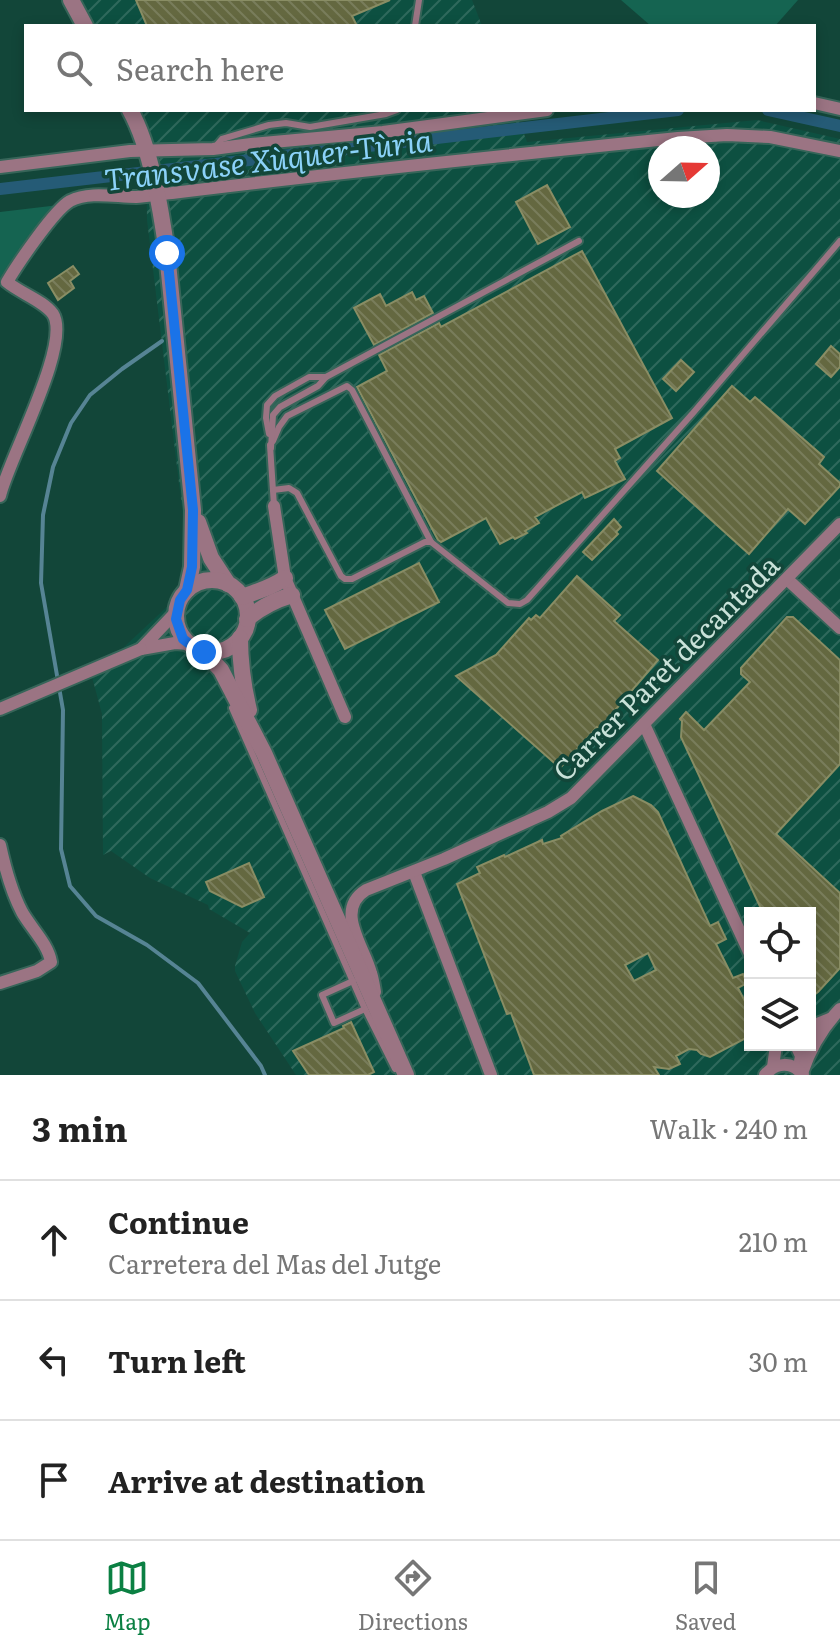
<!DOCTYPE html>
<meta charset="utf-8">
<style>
:root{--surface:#fff;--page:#f6f6f6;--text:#222;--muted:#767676;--line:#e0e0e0;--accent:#0b8043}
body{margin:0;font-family:Literata,serif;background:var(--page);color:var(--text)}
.controls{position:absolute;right:24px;bottom:24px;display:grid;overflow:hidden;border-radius:0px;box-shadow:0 4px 12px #0003}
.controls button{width:72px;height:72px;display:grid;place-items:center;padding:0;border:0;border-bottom:2px solid var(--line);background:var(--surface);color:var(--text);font:40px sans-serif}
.compass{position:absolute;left:648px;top:136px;width:72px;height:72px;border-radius:50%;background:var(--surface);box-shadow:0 4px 12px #0003;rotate:70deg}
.stop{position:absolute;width:24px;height:24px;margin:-18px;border:6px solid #1a73e8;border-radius:50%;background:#fff}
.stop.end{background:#1a73e8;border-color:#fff;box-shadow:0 2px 8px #0008}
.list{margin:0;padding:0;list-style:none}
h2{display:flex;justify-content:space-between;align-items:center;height:104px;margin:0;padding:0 32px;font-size:34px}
h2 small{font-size:26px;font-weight:400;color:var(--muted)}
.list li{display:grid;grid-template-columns:52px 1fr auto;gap:24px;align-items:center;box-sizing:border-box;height:120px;padding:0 32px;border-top:2px solid var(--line)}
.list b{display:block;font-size:30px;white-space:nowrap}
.list p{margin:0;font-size:26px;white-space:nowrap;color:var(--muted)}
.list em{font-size:26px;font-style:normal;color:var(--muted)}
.icon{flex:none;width:44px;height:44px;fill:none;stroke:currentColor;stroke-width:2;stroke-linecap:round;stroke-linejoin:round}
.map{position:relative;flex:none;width:840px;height:1075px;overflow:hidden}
.search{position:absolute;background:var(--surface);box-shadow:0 4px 12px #0003;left:24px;right:24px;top:24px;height:88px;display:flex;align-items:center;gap:20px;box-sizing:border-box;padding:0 28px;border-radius:0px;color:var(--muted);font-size:30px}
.sheet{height:464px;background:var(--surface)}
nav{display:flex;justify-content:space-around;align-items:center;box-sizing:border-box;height:112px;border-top:2px solid var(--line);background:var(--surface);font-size:22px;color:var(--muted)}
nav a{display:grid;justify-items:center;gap:4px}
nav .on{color:var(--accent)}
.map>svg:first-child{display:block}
.industrial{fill:url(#industrial-furrows);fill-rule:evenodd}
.green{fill:#156451}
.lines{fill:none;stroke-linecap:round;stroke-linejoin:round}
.stream{stroke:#568494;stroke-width:4}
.canal{stroke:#255b76;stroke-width:12}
.building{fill:url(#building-back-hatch);stroke:#898d64;stroke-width:2;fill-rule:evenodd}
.service-casing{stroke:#376559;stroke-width:10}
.minor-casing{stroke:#376559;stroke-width:16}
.tertiary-casing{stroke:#376559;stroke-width:20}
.service{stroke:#9b7483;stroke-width:6}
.minor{stroke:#9b7483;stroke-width:12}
.tertiary{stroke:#9b7483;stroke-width:16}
.route{stroke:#1a73e8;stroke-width:10}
.labels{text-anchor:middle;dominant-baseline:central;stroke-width:7;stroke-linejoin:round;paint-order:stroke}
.street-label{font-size:28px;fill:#c9e2d9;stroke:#124639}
.water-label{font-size:30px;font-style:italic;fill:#8bd2f9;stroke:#124639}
</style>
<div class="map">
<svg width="840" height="1075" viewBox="0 0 840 1075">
<defs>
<pattern id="industrial-furrows" width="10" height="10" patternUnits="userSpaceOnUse" patternTransform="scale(2)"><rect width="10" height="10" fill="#0d5041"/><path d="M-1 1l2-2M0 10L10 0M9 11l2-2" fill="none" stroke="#2f695c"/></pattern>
<pattern id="building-back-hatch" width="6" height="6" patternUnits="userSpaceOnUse" patternTransform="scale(2)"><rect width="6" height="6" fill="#646840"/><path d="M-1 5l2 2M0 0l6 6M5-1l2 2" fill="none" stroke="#797d5b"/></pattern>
</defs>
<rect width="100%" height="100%" fill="#124639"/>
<g class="industrial">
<path d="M 68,0 L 472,0 L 482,26 L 84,26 Z"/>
<path d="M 130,110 L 515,110 L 527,142 L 757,120 L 840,139 L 840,1075 L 296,1075 L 255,1013 L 235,971 L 235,966 L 242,942 L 250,933 L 209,909 L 208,905 L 150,878 L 111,851 L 103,855 L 102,714 L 92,677 L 185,590 L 183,516 L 147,220 L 146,143 ZM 660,148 L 708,148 L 708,196 L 660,196 ZM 750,913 L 810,913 L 810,1045 L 750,1045 Z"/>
</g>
<g class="green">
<path d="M 621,0 L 798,0 L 775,26 L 651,26 Z"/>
<path d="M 59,205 L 21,250 L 0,280 L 0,212 Z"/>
</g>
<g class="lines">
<path class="stream" d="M 162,341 L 122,369 L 90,395 L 71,423 L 53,467 L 43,515 L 41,583 L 63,710 L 61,849 L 70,886 L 96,916 L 147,945 L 198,983 L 261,1066 L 265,1075"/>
<g class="canal">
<path d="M 768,110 L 840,126"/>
<path d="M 0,189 L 678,110"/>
</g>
</g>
<g class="building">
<path d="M 136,0 L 390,0 L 352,16 L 357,26 L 147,26 Z"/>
<path d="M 547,185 L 570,227 L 538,244 L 516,202 Z"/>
<path d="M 582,251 L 672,418 L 615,449 L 620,458 L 615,461 L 625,479 L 585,498 L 582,492 L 535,517 L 539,523 L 525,531 L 527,533 L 515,539 L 513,537 L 500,544 L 486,518 L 441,542 L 438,540 L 357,387 L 387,371 L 379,355 L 439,323 L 441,327 Z"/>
<path d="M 73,266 L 79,274 L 70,281 L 74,288 L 58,300 L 48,283 Z"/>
<path d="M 412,292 L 416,300 L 424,296 L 433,313 L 374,345 L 354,308 L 380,294 L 386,306 Z"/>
<path d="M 831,346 L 840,354 L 840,367 L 831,377 L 816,364 Z"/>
<path d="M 681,360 L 694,372 L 676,391 L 663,379 Z"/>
<path d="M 732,386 L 750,402 L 755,397 L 824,457 L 819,464 L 840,483 L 840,486 L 805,524 L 788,509 L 749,554 L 657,471 Z"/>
<path d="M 614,519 L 621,527 L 616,532 L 618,534 L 592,560 L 583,552 Z"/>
<path d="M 419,563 L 439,602 L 345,649 L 325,610 Z"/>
<path d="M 577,576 L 620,615 L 614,621 L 658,660 L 599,729 L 597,727 L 560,768 L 456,676 L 496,655 L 529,618 L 531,620 L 536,615 L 540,618 Z"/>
<path d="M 787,617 L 793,617 L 840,660 L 840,764 L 776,834 L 840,893 L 840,968 L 818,992 L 810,998 L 810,913 L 763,913 L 681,737 L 682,721 L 680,719 L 686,712 L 704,730 L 750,682 L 741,674 L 741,668 Z"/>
<path d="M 633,796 L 651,805 L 658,812 L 710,926 L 718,922 L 726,939 L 716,944 L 733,978 L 743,974 L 747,983 L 738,988 L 750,1011 L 750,1036 L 710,1057 L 701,1054 L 697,1050 L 689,1049 L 676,1056 L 680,1064 L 669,1069 L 654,1067 L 659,1075 L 534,1075 L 511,1013 L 507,1014 L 457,884 L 480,873 L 477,867 L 504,855 L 505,857 L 542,840 L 543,844 L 562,838 L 561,836 L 602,811 ZM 648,953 L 656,970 L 634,981 L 625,965 Z"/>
<path d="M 249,863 L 264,897 L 242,907 L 210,891 L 206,882 Z"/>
<path d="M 351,1022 L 374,1072 L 368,1075 L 309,1075 L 293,1051 L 344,1028 L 343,1026 Z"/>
</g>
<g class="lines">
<g class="service-casing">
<g id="service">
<path d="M 415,26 L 419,0"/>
<path d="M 216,146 L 222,139 L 269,125 L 286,123 L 310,127 L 386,114 L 397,110"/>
<path d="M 269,434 L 266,418 L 267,405 L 275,396 L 309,377 L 326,377"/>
<path d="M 273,441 L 279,427 L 287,416 L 347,386 L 352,390 L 431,542"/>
<path d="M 270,445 L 274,506"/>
<path d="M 271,448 L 273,415 L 280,407 L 318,386 L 326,377 L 579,241"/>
<path d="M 273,490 L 289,488 L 297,493 L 341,576 L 345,579 L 352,579 L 425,542 L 431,542 L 508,603 L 520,604 L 527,600 L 693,413 L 840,241"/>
<path d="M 232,708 L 365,1009 L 395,1069"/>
<path d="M 353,981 L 322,995 L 334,1023 L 365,1009"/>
</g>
</g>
<g class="minor-casing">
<g id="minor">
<path d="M 814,103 L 840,109"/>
<path d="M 0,167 L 130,151 L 213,149 L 251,144 L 383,132 L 547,110"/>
<path d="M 0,496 C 8,460 72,344 53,314 C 44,301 20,293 7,282 C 17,265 54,210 70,201 C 90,191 115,197 136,197 C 148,196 160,194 172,193 C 340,172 509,155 678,138 L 727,135 L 770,137 L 840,151"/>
<path d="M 274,506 L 285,578 L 345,717"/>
<path d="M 787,579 L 840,628"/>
<path d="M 176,612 L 141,649 L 175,643 L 188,644"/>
<path d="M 0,709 L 141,649"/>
<path d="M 644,724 L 750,954"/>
<path d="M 0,845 C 5,868 11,891 22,912 C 31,928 48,944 51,962 L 37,971 L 0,983"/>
<path d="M 414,872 L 491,1075"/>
<path d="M 375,992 C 374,986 373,979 371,973 C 364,946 334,910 366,890 L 444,859 L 548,812 L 571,798 L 840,524"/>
<path d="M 810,1027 L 832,1018"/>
<path d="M 796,1045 L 801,1056 L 799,1067"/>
<path d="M 773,1067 L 776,1045"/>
<path d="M 802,1073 C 810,1049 822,1028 840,1009"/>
<path d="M 765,1075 C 776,1062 792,1061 803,1075"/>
</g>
</g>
<g class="tertiary-casing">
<g id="tertiary">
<path d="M 71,0 L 85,26"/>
<path d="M 130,110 C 151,148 161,210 167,253 L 193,510 L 192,567 L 187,590"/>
<path d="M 198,522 L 211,558 L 228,584"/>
<circle cx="212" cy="616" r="36"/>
<path d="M 242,597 C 258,591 271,588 285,578"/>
<path d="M 247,619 C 261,607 275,600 292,595"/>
<path d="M 240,638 C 240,663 243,685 249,710"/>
<path d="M 204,652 L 221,670 L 264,753 L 406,1075"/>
</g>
</g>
<use href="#service" class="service"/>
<use href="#minor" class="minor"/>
<use href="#tertiary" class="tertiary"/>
</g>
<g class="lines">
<path class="route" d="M 167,253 L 193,510 L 192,567 L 187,590 L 180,600 L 176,619 L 183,639 L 196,649 L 204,652"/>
</g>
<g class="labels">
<g class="street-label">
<text transform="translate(665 667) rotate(-45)">Carrer Paret decantada</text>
</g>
<g class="water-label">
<text transform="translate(268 158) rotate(-7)">Transvase Xùquer-Tùria</text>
</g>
</g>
</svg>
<div class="controls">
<button><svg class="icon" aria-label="locate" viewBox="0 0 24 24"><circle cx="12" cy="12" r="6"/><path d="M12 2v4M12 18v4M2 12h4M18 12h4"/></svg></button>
<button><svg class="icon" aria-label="layers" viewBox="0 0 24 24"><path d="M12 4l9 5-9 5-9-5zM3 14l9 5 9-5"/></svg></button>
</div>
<svg class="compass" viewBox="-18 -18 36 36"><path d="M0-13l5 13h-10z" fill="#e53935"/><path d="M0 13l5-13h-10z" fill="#767676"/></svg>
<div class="stop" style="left:167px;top:253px"></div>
<div class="stop end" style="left:204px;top:652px"></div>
<div class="search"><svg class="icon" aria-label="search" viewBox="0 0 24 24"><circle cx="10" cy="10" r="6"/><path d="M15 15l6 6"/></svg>Search here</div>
</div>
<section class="sheet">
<h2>3 min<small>Walk · 240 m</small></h2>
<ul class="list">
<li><svg class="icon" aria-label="ahead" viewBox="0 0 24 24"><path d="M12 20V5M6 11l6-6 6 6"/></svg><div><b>Continue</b><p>Carretera del Mas del Jutge</p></div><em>210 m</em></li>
<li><svg class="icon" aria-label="left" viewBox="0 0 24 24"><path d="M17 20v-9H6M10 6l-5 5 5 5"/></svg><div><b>Turn left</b></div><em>30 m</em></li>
<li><svg class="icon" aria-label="arrive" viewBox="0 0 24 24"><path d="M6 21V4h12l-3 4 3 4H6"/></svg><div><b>Arrive at destination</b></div></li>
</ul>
</section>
<nav>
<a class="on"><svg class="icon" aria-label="map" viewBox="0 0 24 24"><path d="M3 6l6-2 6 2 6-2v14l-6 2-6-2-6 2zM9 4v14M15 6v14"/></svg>Map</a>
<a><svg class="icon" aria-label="directions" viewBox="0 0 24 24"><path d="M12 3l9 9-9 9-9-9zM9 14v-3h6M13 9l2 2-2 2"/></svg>Directions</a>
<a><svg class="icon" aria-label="saved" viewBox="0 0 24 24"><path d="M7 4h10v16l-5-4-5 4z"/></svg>Saved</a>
</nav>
